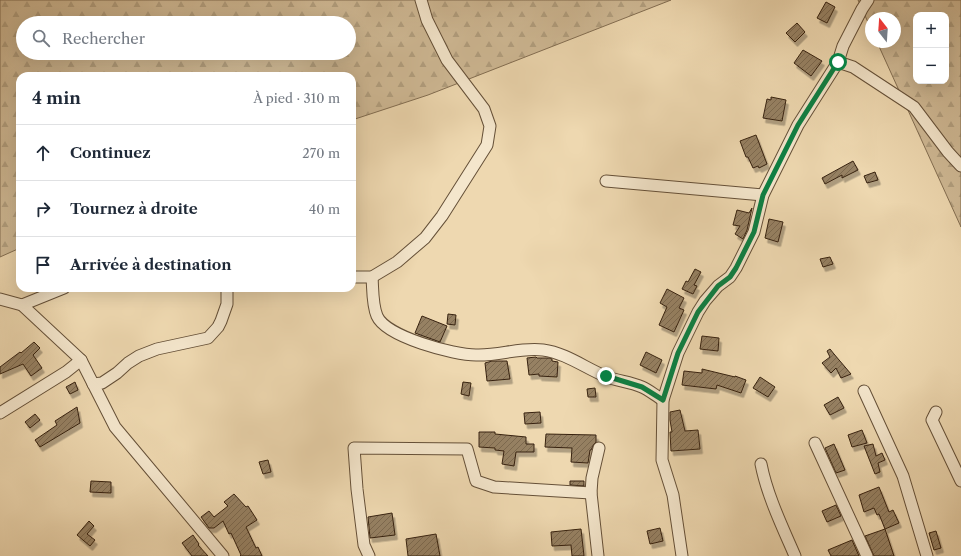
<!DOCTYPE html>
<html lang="fr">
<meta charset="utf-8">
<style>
:root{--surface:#fff;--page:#f2f2f3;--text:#1f2937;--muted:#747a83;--line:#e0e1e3}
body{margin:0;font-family:"Libre Caslon Text",serif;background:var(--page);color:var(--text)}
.controls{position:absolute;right:12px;top:12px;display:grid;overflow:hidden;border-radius:8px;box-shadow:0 4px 16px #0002}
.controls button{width:36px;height:36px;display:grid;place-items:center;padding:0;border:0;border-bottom:1px solid var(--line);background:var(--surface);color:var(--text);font:20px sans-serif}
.compass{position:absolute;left:865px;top:12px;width:36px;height:36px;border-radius:50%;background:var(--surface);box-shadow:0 4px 16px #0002;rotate:343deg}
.stop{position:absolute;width:12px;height:12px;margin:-9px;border:3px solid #0b8043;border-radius:50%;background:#fff}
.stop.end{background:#0b8043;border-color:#fff;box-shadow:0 1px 4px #0008}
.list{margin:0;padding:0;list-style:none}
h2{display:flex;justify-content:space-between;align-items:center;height:52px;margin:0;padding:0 16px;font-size:17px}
h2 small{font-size:13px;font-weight:400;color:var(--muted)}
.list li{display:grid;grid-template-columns:26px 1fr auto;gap:12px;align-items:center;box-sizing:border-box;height:56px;padding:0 16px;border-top:1px solid var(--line)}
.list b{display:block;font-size:15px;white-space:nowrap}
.list em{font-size:13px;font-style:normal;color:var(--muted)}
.icon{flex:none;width:22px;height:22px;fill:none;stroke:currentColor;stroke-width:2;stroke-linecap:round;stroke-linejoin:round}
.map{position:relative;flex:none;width:961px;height:556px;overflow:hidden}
.search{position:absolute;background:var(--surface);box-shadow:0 4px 16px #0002;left:16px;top:16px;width:340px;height:44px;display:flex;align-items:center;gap:10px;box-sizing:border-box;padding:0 14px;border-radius:22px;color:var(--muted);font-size:15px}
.panel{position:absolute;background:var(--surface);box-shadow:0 4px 16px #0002;left:16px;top:72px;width:340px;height:220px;border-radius:12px}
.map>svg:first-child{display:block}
.forest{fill:url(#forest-firs);stroke:#836e52;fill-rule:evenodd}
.building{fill:url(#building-hatch);stroke:#372210;filter:url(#shadow)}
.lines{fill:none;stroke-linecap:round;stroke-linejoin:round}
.minor-casing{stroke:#655038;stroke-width:13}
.minor{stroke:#f4e6cc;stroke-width:11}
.route{stroke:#0b8043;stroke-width:5}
</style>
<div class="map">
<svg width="961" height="556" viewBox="0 0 961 556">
<defs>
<pattern id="forest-firs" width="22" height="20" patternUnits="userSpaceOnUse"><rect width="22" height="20" fill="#cfb995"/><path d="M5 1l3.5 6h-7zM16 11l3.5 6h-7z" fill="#b29f7f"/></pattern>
<pattern id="building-hatch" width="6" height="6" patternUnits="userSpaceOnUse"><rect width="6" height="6" fill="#968163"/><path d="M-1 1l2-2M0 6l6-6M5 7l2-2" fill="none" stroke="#7b6950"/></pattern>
<filter id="shadow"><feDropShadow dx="2.5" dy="4.5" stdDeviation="0" flood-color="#0004"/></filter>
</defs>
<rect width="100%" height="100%" fill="#eed8b0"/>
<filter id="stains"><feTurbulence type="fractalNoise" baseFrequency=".005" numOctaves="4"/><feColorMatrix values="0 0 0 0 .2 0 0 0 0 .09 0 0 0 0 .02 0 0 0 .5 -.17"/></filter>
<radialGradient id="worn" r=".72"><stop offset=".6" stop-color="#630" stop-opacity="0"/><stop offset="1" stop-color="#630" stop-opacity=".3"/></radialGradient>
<g class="forest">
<path d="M 0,0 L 671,0 L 428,95 L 352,120 L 352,76 L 20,76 L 20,248 L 0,257 ZM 23,23 L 349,23 L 349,53 L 23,53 Z"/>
<path d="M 858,0 L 961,0 L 961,227 L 877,42 L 895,42 L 895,18 L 871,18 L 871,29 ZM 916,15 L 946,15 L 946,81 L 916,81 Z"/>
</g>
<g class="building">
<path d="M 826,2 L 835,7 L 827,23 L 817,18 Z"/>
<path d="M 797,23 L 805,32 L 795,42 L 786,33 Z"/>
<path d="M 803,50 L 822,61 L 811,76 L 794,63 Z"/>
<path d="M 771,97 L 786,100 L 782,121 L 763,118 L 767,99 L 771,100 Z"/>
<path d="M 756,135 L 767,164 L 759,168 L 758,166 L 753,168 L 748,157 L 746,157 L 740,141 Z"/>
<path d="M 853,161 L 858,170 L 842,178 L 842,175 L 825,184 L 822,178 Z"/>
<path d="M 875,172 L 878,180 L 867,183 L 864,176 Z"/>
<path d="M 752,208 L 747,230 L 743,239 L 735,234 L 740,226 L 733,225 L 737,210 L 749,213 Z"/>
<path d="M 769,219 L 783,222 L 778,242 L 765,238 Z"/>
<path d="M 830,257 L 833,264 L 823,267 L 820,259 Z"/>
<path d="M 695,269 L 701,272 L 694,285 L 697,286 L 693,294 L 682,289 L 686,281 L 688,282 Z"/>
<path d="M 667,289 L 684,298 L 679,308 L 684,310 L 674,332 L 659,325 L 667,307 L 660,303 Z"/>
<path d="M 448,314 L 456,315 L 455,325 L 447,324 Z"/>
<path d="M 422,316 L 447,326 L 440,342 L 415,333 Z"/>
<path d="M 702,336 L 719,338 L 718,351 L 700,349 Z"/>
<path d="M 34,342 L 40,348 L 33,355 L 42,368 L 31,376 L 23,364 L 0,374 L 0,367 L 20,352 L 21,353 Z"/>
<path d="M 830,349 L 834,354 L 851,374 L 841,378 L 836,368 L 831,373 L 822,363 L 830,357 L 827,351 Z"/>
<path d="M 646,352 L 662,360 L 656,373 L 640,365 Z"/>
<path d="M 536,357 L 537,358 L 550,358 L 552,359 L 552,361 L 558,362 L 557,377 L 539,376 L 539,374 L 529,375 L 527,358 Z"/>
<path d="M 492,361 L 507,361 L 510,379 L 487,381 L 485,363 Z"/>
<path d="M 702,369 L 735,377 L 735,376 L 746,380 L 741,393 L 717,385 L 716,389 L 682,385 L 684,371 L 702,373 Z"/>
<path d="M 760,377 L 775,387 L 768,397 L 753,388 Z"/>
<path d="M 75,382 L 78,390 L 70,394 L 66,387 Z"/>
<path d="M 463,382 L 471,383 L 469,396 L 461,394 Z"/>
<path d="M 595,388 L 596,397 L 588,397 L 587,389 Z"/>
<path d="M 838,397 L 844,408 L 830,415 L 824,405 Z"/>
<path d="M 77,407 L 80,423 L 40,447 L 35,440 L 57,425 L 55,421 Z"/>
<path d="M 680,410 L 685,431 L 698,430 L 700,449 L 671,451 L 670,432 L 672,432 L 670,420 L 670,412 Z"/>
<path d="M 540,412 L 541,423 L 525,424 L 524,413 Z"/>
<path d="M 35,414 L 40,420 L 30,428 L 25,422 Z"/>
<path d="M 862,430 L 867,443 L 852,447 L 848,435 Z"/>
<path d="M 479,432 L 495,432 L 495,434 L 526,437 L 526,444 L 534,444 L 534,452 L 516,452 L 514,466 L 502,464 L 504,451 L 495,450 L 495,448 L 479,447 Z"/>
<path d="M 546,434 L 596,435 L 596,442 L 594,444 L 591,450 L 590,450 L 588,463 L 571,462 L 572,448 L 545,447 Z"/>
<path d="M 834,444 L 845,470 L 836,473 L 825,448 Z"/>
<path d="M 873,444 L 876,456 L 882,453 L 885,460 L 878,463 L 880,472 L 875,474 L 864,446 Z"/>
<path d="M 268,460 L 271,472 L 263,474 L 259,462 Z"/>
<path d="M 91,481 L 111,482 L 111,493 L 90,492 Z"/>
<path d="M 570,481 L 584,481 L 584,486 L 570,485 Z"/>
<path d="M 879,487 L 889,512 L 893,510 L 899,523 L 885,529 L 879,514 L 877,515 L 874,508 L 864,512 L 859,495 Z"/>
<path d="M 234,494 L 246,507 L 248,506 L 257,520 L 246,527 L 256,548 L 258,547 L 262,556 L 240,556 L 241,555 L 231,533 L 229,534 L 223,521 L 214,528 L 209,528 L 201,517 L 209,511 L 214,517 L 228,506 L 224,502 Z"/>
<path d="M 836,505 L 841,516 L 827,522 L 822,511 Z"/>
<path d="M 392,513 L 395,535 L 370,538 L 368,517 Z"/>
<path d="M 89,521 L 94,526 L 87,534 L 95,540 L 90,546 L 77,535 Z"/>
<path d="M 660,528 L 663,541 L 650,544 L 647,531 Z"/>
<path d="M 581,529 L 584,556 L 572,556 L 571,545 L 552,546 L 551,532 Z"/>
<path d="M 885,529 L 894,556 L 874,556 L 865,536 Z"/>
<path d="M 936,531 L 941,548 L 934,550 L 929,533 Z"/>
<path d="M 436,534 L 440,556 L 408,556 L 406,539 Z"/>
<path d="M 193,535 L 199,544 L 198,545 L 208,556 L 192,556 L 182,543 Z"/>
<path d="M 852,540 L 859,556 L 831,556 L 828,550 Z"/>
</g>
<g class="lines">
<g class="minor-casing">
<g id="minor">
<path d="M 838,62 L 853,67 L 914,107 L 948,152 L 961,166"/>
<path d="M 606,181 L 763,195"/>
<path d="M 352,277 L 372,277 L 397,262 L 425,238 L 442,216 L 487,145 L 490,126 L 484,109 L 447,60 L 427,20 L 421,0"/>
<path d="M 372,277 C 373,289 372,304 377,316 C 386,337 454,355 476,355 C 499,356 520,347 543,350 C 566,353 585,368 607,377 C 618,381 631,382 642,387 C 649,390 656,396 663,400"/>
<path d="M 0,299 L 22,305 L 64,288"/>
<path d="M 22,305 L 81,360 L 115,427 L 223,556"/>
<path d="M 93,384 L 102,383 L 117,373 L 128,363 L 139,356 L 157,349 L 208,338 L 218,327 L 221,321 L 227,304 L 227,288"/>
<path d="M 864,391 L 903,476 L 927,556"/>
<path d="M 936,412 L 932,420 L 961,481"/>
<path d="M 0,413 L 66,372 L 81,360"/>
<path d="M 815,443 L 867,556"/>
<path d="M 761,464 C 767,495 782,526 795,556"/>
<path d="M 369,556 L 364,545 L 357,489 L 354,448 L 467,449 L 476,481 L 494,487 L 591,493"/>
<path d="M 598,556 L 591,493 L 592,478 L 599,448"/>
<path d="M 682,556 L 673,495 L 662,460 L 663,400 L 678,353 L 698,312 L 705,301 L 718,286 L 730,277 L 736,268 L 754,232 L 763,195 L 798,125 L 838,62 L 843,46 L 862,9 L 868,0"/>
</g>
</g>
<use href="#minor" class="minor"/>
</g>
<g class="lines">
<path class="route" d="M 606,376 L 642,387 L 663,400 L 678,353 L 698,312 L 718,286 L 730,277 L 736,268 L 754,232 L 763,195 L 798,125 L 838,62"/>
</g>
<rect width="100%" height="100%" filter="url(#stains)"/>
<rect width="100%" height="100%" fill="url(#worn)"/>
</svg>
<div class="controls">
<button>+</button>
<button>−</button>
</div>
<svg class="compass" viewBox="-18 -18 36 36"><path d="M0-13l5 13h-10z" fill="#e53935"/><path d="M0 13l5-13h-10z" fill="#747a83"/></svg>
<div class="stop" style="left:838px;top:62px"></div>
<div class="stop end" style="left:606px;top:376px"></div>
<div class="search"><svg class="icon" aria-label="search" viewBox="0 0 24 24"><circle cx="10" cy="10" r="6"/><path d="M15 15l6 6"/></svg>Rechercher</div>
<section class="panel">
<h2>4 min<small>À pied · 310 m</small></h2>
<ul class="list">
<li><svg class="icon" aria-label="ahead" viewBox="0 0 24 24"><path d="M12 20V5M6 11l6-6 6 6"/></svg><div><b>Continuez</b></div><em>270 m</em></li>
<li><svg class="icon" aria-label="right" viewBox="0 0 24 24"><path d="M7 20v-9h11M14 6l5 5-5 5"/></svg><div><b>Tournez à droite</b></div><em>40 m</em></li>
<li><svg class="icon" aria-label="arrive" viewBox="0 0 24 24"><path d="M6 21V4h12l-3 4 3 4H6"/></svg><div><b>Arrivée à destination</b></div></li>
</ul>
</section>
</div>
